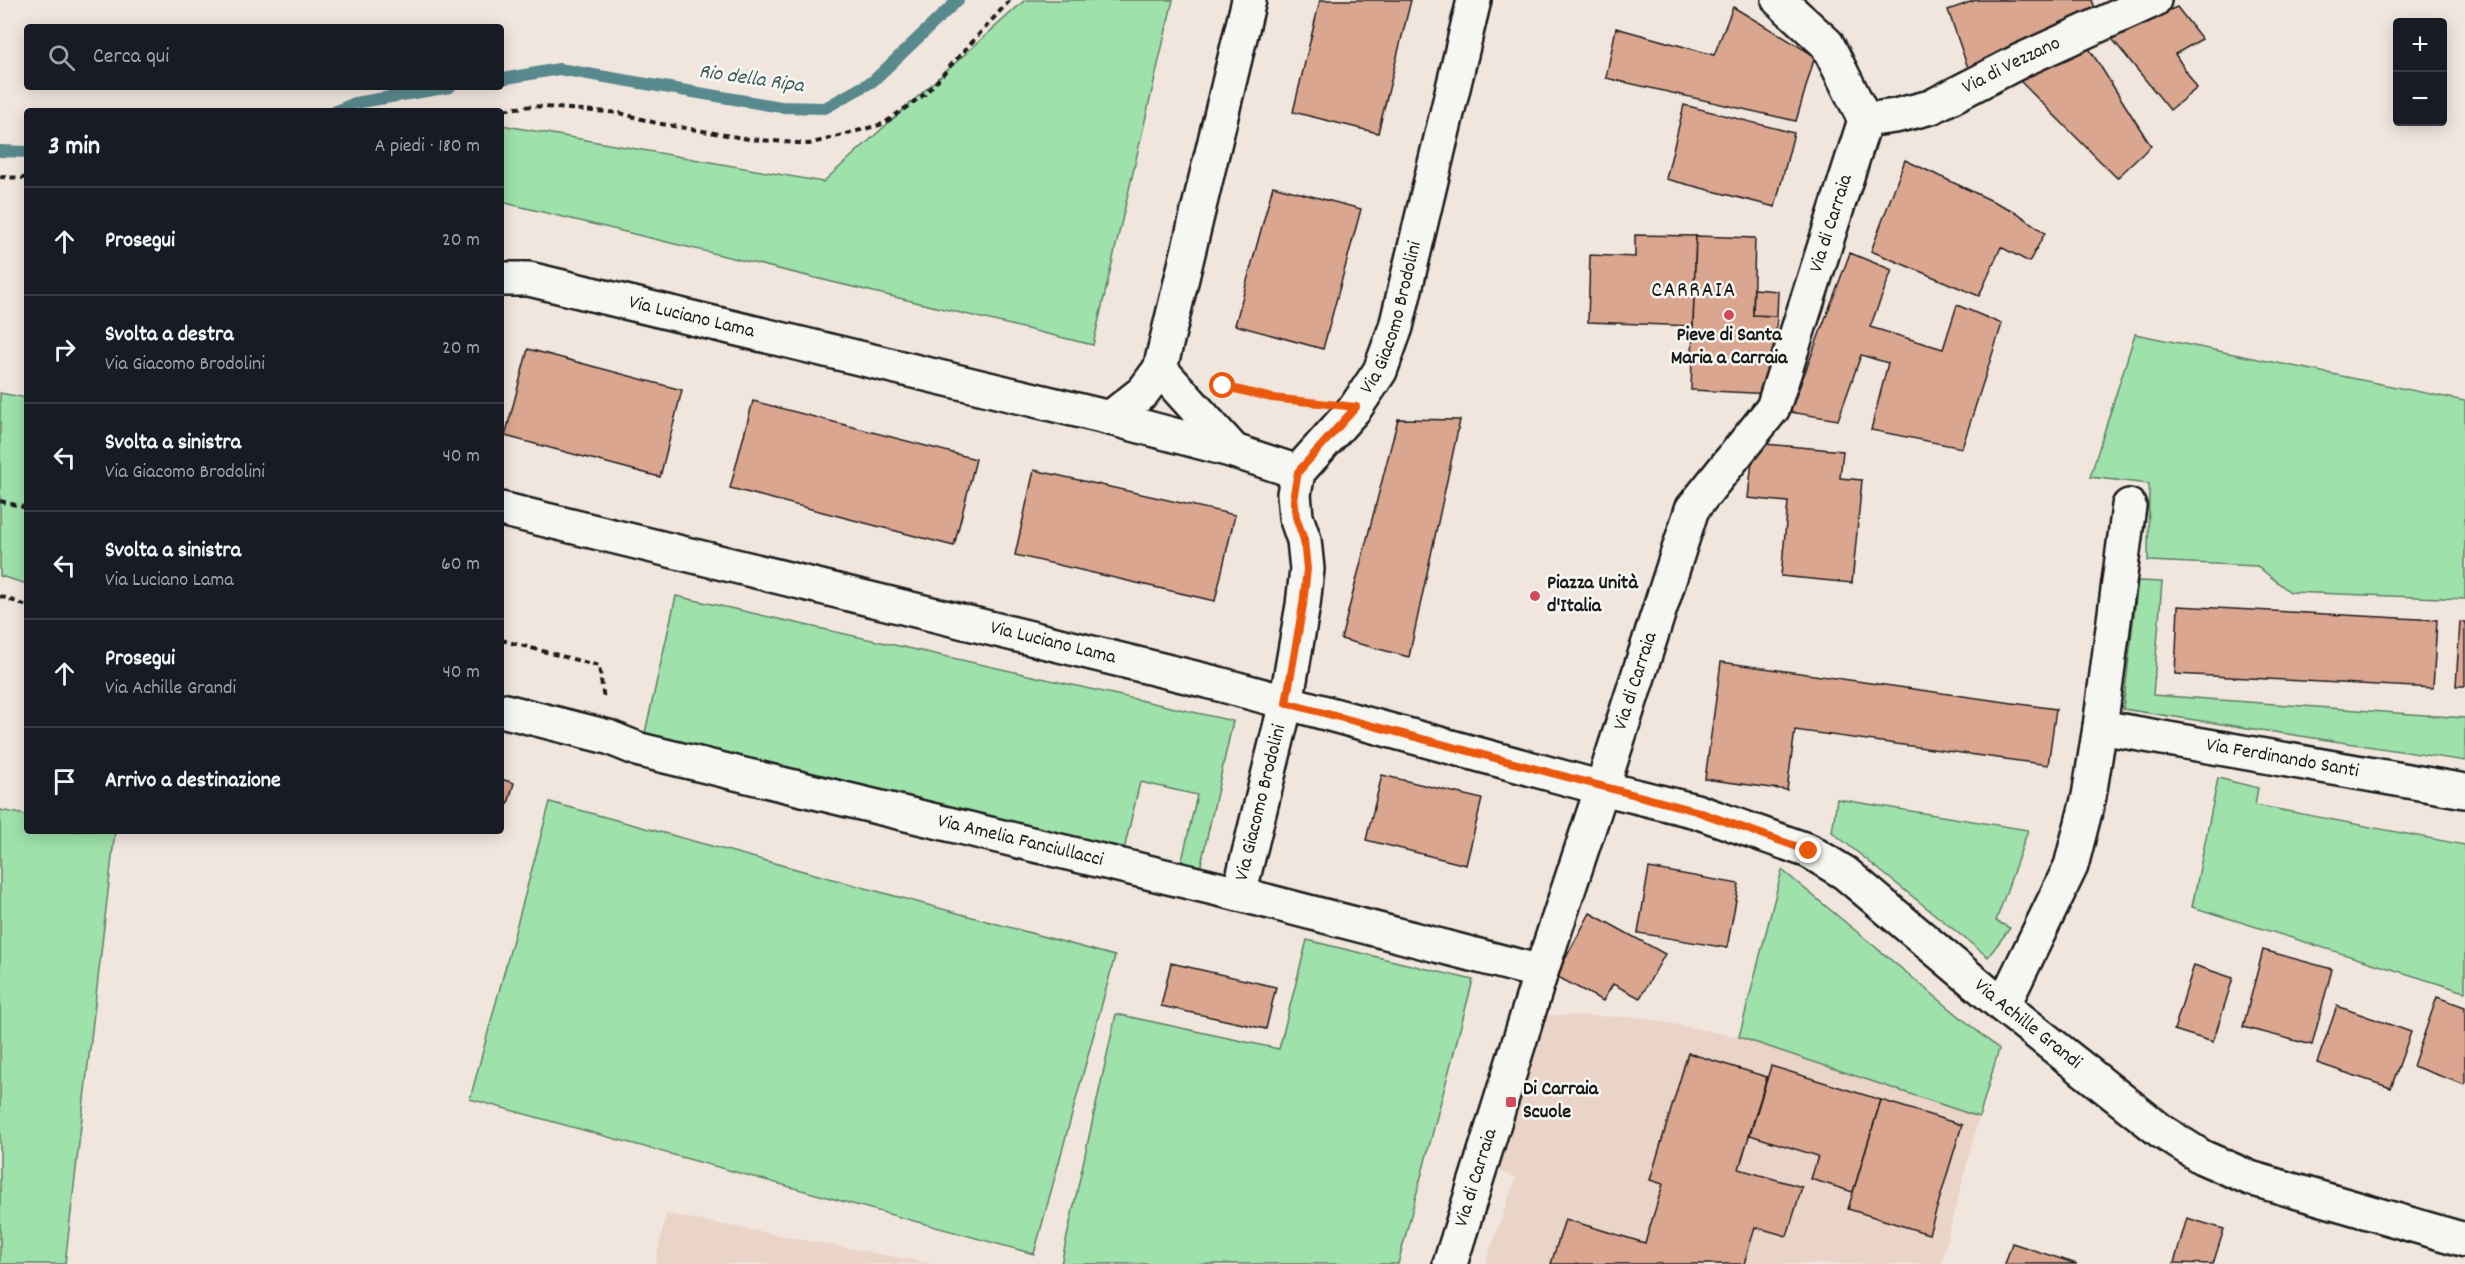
<!DOCTYPE html>
<html lang="it">
<meta charset="utf-8">
<style>
:root{--surface:#171b24;--page:#242831;--text:#f1f3f6;--muted:#9ea1a6;--line:#363941}
body{margin:0;font-family:Dekko,sans-serif;background:var(--page);color:var(--text)}
.controls{position:absolute;right:18px;top:18px;display:grid;overflow:hidden;border-radius:6px;box-shadow:0 3px 15px #0003}
.controls button{width:54px;height:54px;display:grid;place-items:center;padding:0;border:0;border-bottom:2px solid var(--line);background:var(--surface);color:var(--text);font:30px sans-serif}
.stop{position:absolute;width:18px;height:18px;margin:-14px;border:4px solid #ea580c;border-radius:50%;background:#fff}
.stop.end{background:#ea580c;border-color:#fff;box-shadow:0 2px 6px #0008}
.list{margin:0;padding:0;list-style:none}
h2{display:flex;justify-content:space-between;align-items:center;height:78px;margin:0;padding:0 24px;font-size:26px}
h2 small{font-size:20px;font-weight:400;color:var(--muted)}
.list li{display:grid;grid-template-columns:39px 1fr auto;gap:18px;align-items:center;box-sizing:border-box;height:108px;padding:0 24px;border-top:2px solid var(--line)}
.list b{display:block;font-size:22px;white-space:nowrap}
.list p{margin:0;font-size:20px;white-space:nowrap;color:var(--muted)}
.list em{font-size:20px;font-style:normal;color:var(--muted)}
.icon{flex:none;width:33px;height:33px;fill:none;stroke:currentColor;stroke-width:2;stroke-linecap:round;stroke-linejoin:round}
.map{position:relative;flex:none;width:2465px;height:1264px;overflow:hidden}
.search{position:absolute;background:var(--surface);box-shadow:0 3px 15px #0003;left:24px;top:24px;width:480px;height:66px;display:flex;align-items:center;gap:15px;box-sizing:border-box;padding:0 21px;border-radius:6px;color:var(--muted);font-size:22px}
.panel{position:absolute;background:var(--surface);box-shadow:0 3px 15px #0003;left:24px;top:108px;width:480px;height:726px;border-radius:6px}
.map>svg:first-child{display:block}
.built{fill:#ead3c7}
.green{fill:#9ee1ab;stroke:#5d7e64;stroke-width:1.5}
.lines{fill:none;stroke-linecap:round;stroke-linejoin:round}
.stream{stroke:#58898d;stroke-width:12}
.building{fill:#dba690;stroke:#1c1c1c;stroke-width:1.5}
.pedestrian-casing{stroke:#1c1c1c;stroke-width:38}
.minor-casing{stroke:#1c1c1c;stroke-width:38}
.path{stroke:#1c1c1c;stroke-width:4;stroke-dasharray:6 4.5;stroke-linecap:butt}
.pedestrian{stroke:#f6f6f2;stroke-width:33}
.minor{stroke:#f6f6f2;stroke-width:33}
.route{stroke:#ea580c;stroke-width:8}
.poi-dot{fill:#d1495b;stroke:#f6f6f2;stroke-width:2}
.labels{text-anchor:middle;dominant-baseline:central;stroke-width:5;stroke-linejoin:round;paint-order:stroke}
.street-label{font-size:20px;fill:#1c1c1c;stroke:#f6f6f2}
.poi-label{font-size:20px;font-weight:bold;fill:#1c1c1c;stroke:#f6f6f2;text-anchor:start}
.water-label{font-size:21px;font-style:italic;fill:#3f5b5e;stroke:#f6f6f2}
.quarter-label{font-size:22px;letter-spacing:1.5px;fill:#1c1c1c;stroke:#f6f6f2}
</style>
<div class="map">
<svg width="2465" height="1264" viewBox="0 0 2465 1264">
<rect width="100%" height="100%" fill="#f1e6de"/>
<filter id="ink" filterUnits="userSpaceOnUse"><feTurbulence type="fractalNoise" baseFrequency=".0167" numOctaves="2"/><feDisplacementMap in="SourceGraphic" scale="12" xChannelSelector="R" yChannelSelector="G"/><feConvolveMatrix kernelMatrix="1 2 1 2 8 2 1 2 1" color-interpolation-filters="sRGB"/></filter>
<g filter="url(#ink)">
<g class="built">
<path d="M 1544,1015 L 1637,1017 L 1739,1037 L 1979,1117 L 1941,1264 L 1485,1264 L 1516,1178 L 1494,1169 Z"/>
<path d="M 666,1214 L 933,1264 L 655,1264 Z"/>
</g>
<g class="green">
<path d="M 1025,0 L 1173,0 L 1093,345 L 501,202 L 501,125 L 823,182 Z"/>
<path d="M 2135,334 L 2465,401 L 2465,599 L 2290,592 L 2257,566 L 2148,561 L 2149,484 L 2090,477 Z"/>
<path d="M 0,393 L 27,398 L 27,584 L 0,576 Z"/>
<path d="M 2138,581 L 2162,582 L 2153,695 L 2465,718 L 2465,761 L 2123,709 Z"/>
<path d="M 676,596 L 1233,721 L 1200,869 L 1181,865 L 1197,795 L 1140,782 L 1123,854 L 642,746 Z"/>
<path d="M 2218,778 L 2258,788 L 2255,805 L 2465,845 L 2465,992 L 2192,907 Z"/>
<path d="M 1837,799 L 2028,830 L 1996,921 L 2010,928 L 1988,957 L 1832,832 Z"/>
<path d="M 550,802 L 1115,956 L 1034,1254 L 470,1099 Z"/>
<path d="M 0,810 L 27,815 L 27,831 L 115,831 L 65,1264 L 0,1264 Z"/>
<path d="M 1782,870 L 1999,1049 L 1979,1117 L 1739,1037 Z"/>
<path d="M 1307,940 L 1473,980 L 1398,1264 L 1061,1264 L 1116,1014 L 1279,1049 Z"/>
</g>
<g class="lines">
<g class="stream">
<path d="M 501,79 L 559,69 L 781,107 L 825,108 L 873,81 L 958,0"/>
<path d="M 336,111 L 355,103 L 450,87"/>
<path d="M 0,151 L 27,152"/>
</g>
</g>
<g class="building">
<path d="M 1320,0 L 1411,0 L 1378,133 L 1293,112 Z"/>
<path d="M 1976,0 L 2092,0 L 2100,22 L 1968,68 L 1948,10 Z"/>
<path d="M 1733,7 L 1815,56 L 1796,121 L 1606,78 L 1616,28 L 1714,55 Z"/>
<path d="M 2177,7 L 2202,39 L 2175,54 L 2197,88 L 2170,110 L 2109,35 Z"/>
<path d="M 2085,42 L 2151,146 L 2117,178 L 2020,81 Z"/>
<path d="M 1684,105 L 1794,133 L 1775,207 L 1666,179 Z"/>
<path d="M 1905,160 L 2016,212 L 2045,233 L 2029,262 L 2001,247 L 1979,296 L 1871,251 Z"/>
<path d="M 1273,186 L 1361,209 L 1323,349 L 1235,325 Z"/>
<path d="M 1635,235 L 1696,236 L 1693,326 L 1588,322 L 1590,255 L 1635,257 Z"/>
<path d="M 1696,236 L 1755,238 L 1753,315 L 1777,316 L 1773,394 L 1691,390 Z"/>
<path d="M 1850,253 L 1892,270 L 1870,327 L 1943,349 L 1957,305 L 2002,324 L 1962,448 L 1871,430 L 1888,363 L 1861,355 L 1838,420 L 1790,412 Z"/>
<path d="M 1754,289 L 1778,291 L 1777,316 L 1753,315 Z"/>
<path d="M 528,349 L 682,390 L 660,477 L 505,436 Z"/>
<path d="M 753,401 L 976,459 L 954,546 L 730,488 Z"/>
<path d="M 1398,419 L 1460,420 L 1409,657 L 1341,639 Z"/>
<path d="M 1754,443 L 1843,451 L 1840,478 L 1862,480 L 1852,583 L 1781,576 L 1788,502 L 1748,498 Z"/>
<path d="M 1034,470 L 1235,515 L 1215,601 L 1015,555 Z"/>
<path d="M 2178,606 L 2437,620 L 2433,688 L 2175,674 Z"/>
<path d="M 2460,622 L 2465,622 L 2465,686 L 2456,686 Z"/>
<path d="M 1721,662 L 2056,709 L 2048,765 L 1795,730 L 1787,790 L 1705,779 Z"/>
<path d="M 1382,775 L 1482,799 L 1466,865 L 1366,840 Z"/>
<path d="M 501,779 L 514,783 L 508,804 L 501,802 Z"/>
<path d="M 1649,868 L 1739,884 L 1727,948 L 1638,933 Z"/>
<path d="M 1590,913 L 1665,954 L 1640,998 L 1613,984 L 1603,1001 L 1556,976 Z"/>
<path d="M 2263,950 L 2332,969 L 2312,1045 L 2243,1027 Z"/>
<path d="M 1171,963 L 1276,987 L 1266,1029 L 1161,1006 Z"/>
<path d="M 2194,965 L 2233,978 L 2213,1042 L 2174,1030 Z"/>
<path d="M 2437,997 L 2465,1007 L 2465,1085 L 2413,1066 Z"/>
<path d="M 2337,1006 L 2411,1032 L 2391,1088 L 2317,1063 Z"/>
<path d="M 1688,1053 L 1767,1077 L 1739,1169 L 1802,1187 L 1787,1236 L 1755,1227 L 1744,1264 L 1551,1264 L 1565,1219 L 1645,1243 L 1663,1184 L 1650,1180 Z"/>
<path d="M 1771,1066 L 1881,1100 L 1853,1192 L 1811,1179 L 1818,1156 L 1750,1135 Z"/>
<path d="M 1881,1100 L 1962,1125 L 1929,1234 L 1848,1209 Z"/>
<path d="M 2187,1218 L 2224,1229 L 2213,1264 L 2174,1263 Z"/>
<path d="M 2012,1243 L 2077,1264 L 2005,1264 Z"/>
</g>
<g class="lines">
<g class="pedestrian-casing">
<g id="pedestrian">
<path id="s1" d="M 1602,788 L 1692,509 L 1773,408 L 1865,120"/>
</g>
</g>
<g class="minor-casing">
<g id="minor">
<path id="s2" d="M 1779,0 L 1827,44 L 1865,120 L 1895,116 L 1931,107 L 2022,60 L 2154,0"/>
<path id="s3" d="M 501,279 L 529,279 L 1110,418 L 1234,451 L 1298,472"/>
<path d="M 1110,418 L 1143,392 L 1160,369"/>
<path d="M 1234,451 L 1160,369 L 1249,0"/>
<path id="s4" d="M 501,509 L 1219,684 L 1602,788 L 1696,811 L 1809,851 L 1845,873 L 2003,1006 L 2161,1131 L 2202,1157 L 2250,1178 L 2465,1240"/>
<path id="s5" d="M 501,710 L 608,737 L 640,750 L 1239,894 L 1541,972"/>
<path d="M 2100,727 L 2129,506"/>
<path id="s6" d="M 1239,894 L 1286,703 L 1303,605 L 1307,569 L 1304,540 L 1296,517 L 1294,494 L 1298,472 L 1356,407 L 1380,371 L 1396,327 L 1474,0"/>
<path id="s7" d="M 2003,1006 L 2071,866 L 2089,796 L 2100,727 L 2465,791"/>
<path id="s8" d="M 1450,1264 L 1541,972 L 1602,788"/>
</g>
</g>
<g class="path">
<path d="M 494,111 L 532,106 L 620,113 L 656,123 L 749,139 L 809,144 L 883,124 L 925,94 L 1010,0"/>
<path d="M 0,177 L 27,178"/>
<path d="M 1227,387 L 1272,398 L 1310,403"/>
<path d="M 0,501 L 27,508"/>
<path d="M 0,596 L 27,606"/>
<path d="M 501,640 L 599,666 L 604,700"/>
</g>
<use href="#pedestrian" class="pedestrian"/>
<use href="#minor" class="minor"/>
</g>
</g>
<g class="lines" filter="url(#ink)">
<path class="route" d="M 1223,386 L 1272,398 L 1356,407 L 1298,472 L 1294,494 L 1296,517 L 1304,540 L 1307,569 L 1303,605 L 1286,703 L 1696,811 L 1809,851"/>
</g>
<g class="poi-dot">
<circle cx="1729" cy="315" r="6"/>
<circle cx="1535" cy="596" r="6"/>
<rect x="1505" y="1096" width="12" height="12" rx="3"/>
</g>
<g class="labels">
<g class="street-label">
<text stroke="none"><textPath href="#s2" startOffset="308">Via di Vezzano</textPath></text>
<text stroke="none"><textPath href="#s1" startOffset="616">Via di Carraia</textPath></text>
<text stroke="none"><textPath href="#s6" startOffset="616">Via Giacomo Brodolini</textPath></text>
<text stroke="none"><textPath href="#s3" startOffset="195">Via Luciano Lama</textPath></text>
<text stroke="none"><textPath href="#s4" startOffset="568">Via Luciano Lama</textPath></text>
<text stroke="none"><textPath href="#s1" startOffset="112">Via di Carraia</textPath></text>
<text stroke="none"><textPath href="#s7" startOffset="483">Via Ferdinando Santi</textPath></text>
<text stroke="none"><textPath href="#s6" startOffset="94">Via Giacomo Brodolini</textPath></text>
<text stroke="none"><textPath href="#s5" startOffset="536">Via Amelia Fanciullacci</textPath></text>
<text stroke="none"><textPath href="#s4" startOffset="1632">Via Achille Grandi</textPath></text>
<text stroke="none"><textPath href="#s8" startOffset="90">Via di Carraia</textPath></text>
</g>
<g class="poi-label">
<text x="1729" y="336" text-anchor="middle">Pieve di Santa<tspan x="1729" dy="23">Maria a Carraia</tspan></text>
<text x="1547" y="584">Piazza Unità<tspan x="1547" dy="23">d'Italia</tspan></text>
<text x="1523" y="1090">Di Carraia<tspan x="1523" dy="23">Scuole</tspan></text>
</g>
<g class="water-label">
<text transform="translate(751 80) rotate(8)">Rio della Ripa</text>
</g>
<g class="quarter-label">
<text x="1694" y="291">CARRAIA</text>
</g>
</g>
</svg>
<div class="controls">
<button>+</button>
<button>−</button>
</div>
<div class="stop" style="left:1223px;top:386px"></div>
<div class="stop end" style="left:1809px;top:851px"></div>
<div class="search"><svg class="icon" aria-label="search" viewBox="0 0 24 24"><circle cx="10" cy="10" r="6"/><path d="M15 15l6 6"/></svg>Cerca qui</div>
<section class="panel">
<h2>3 min<small>A piedi · 180 m</small></h2>
<ul class="list">
<li><svg class="icon" aria-label="ahead" viewBox="0 0 24 24"><path d="M12 20V5M6 11l6-6 6 6"/></svg><div><b>Prosegui</b></div><em>20 m</em></li>
<li><svg class="icon" aria-label="right" viewBox="0 0 24 24"><path d="M7 20v-9h11M14 6l5 5-5 5"/></svg><div><b>Svolta a destra</b><p>Via Giacomo Brodolini</p></div><em>20 m</em></li>
<li><svg class="icon" aria-label="left" viewBox="0 0 24 24"><path d="M17 20v-9H6M10 6l-5 5 5 5"/></svg><div><b>Svolta a sinistra</b><p>Via Giacomo Brodolini</p></div><em>40 m</em></li>
<li><svg class="icon" aria-label="left" viewBox="0 0 24 24"><path d="M17 20v-9H6M10 6l-5 5 5 5"/></svg><div><b>Svolta a sinistra</b><p>Via Luciano Lama</p></div><em>60 m</em></li>
<li><svg class="icon" aria-label="ahead" viewBox="0 0 24 24"><path d="M12 20V5M6 11l6-6 6 6"/></svg><div><b>Prosegui</b><p>Via Achille Grandi</p></div><em>40 m</em></li>
<li><svg class="icon" aria-label="arrive" viewBox="0 0 24 24"><path d="M6 21V4h12l-3 4 3 4H6"/></svg><div><b>Arrivo a destinazione</b></div></li>
</ul>
</section>
</div>
